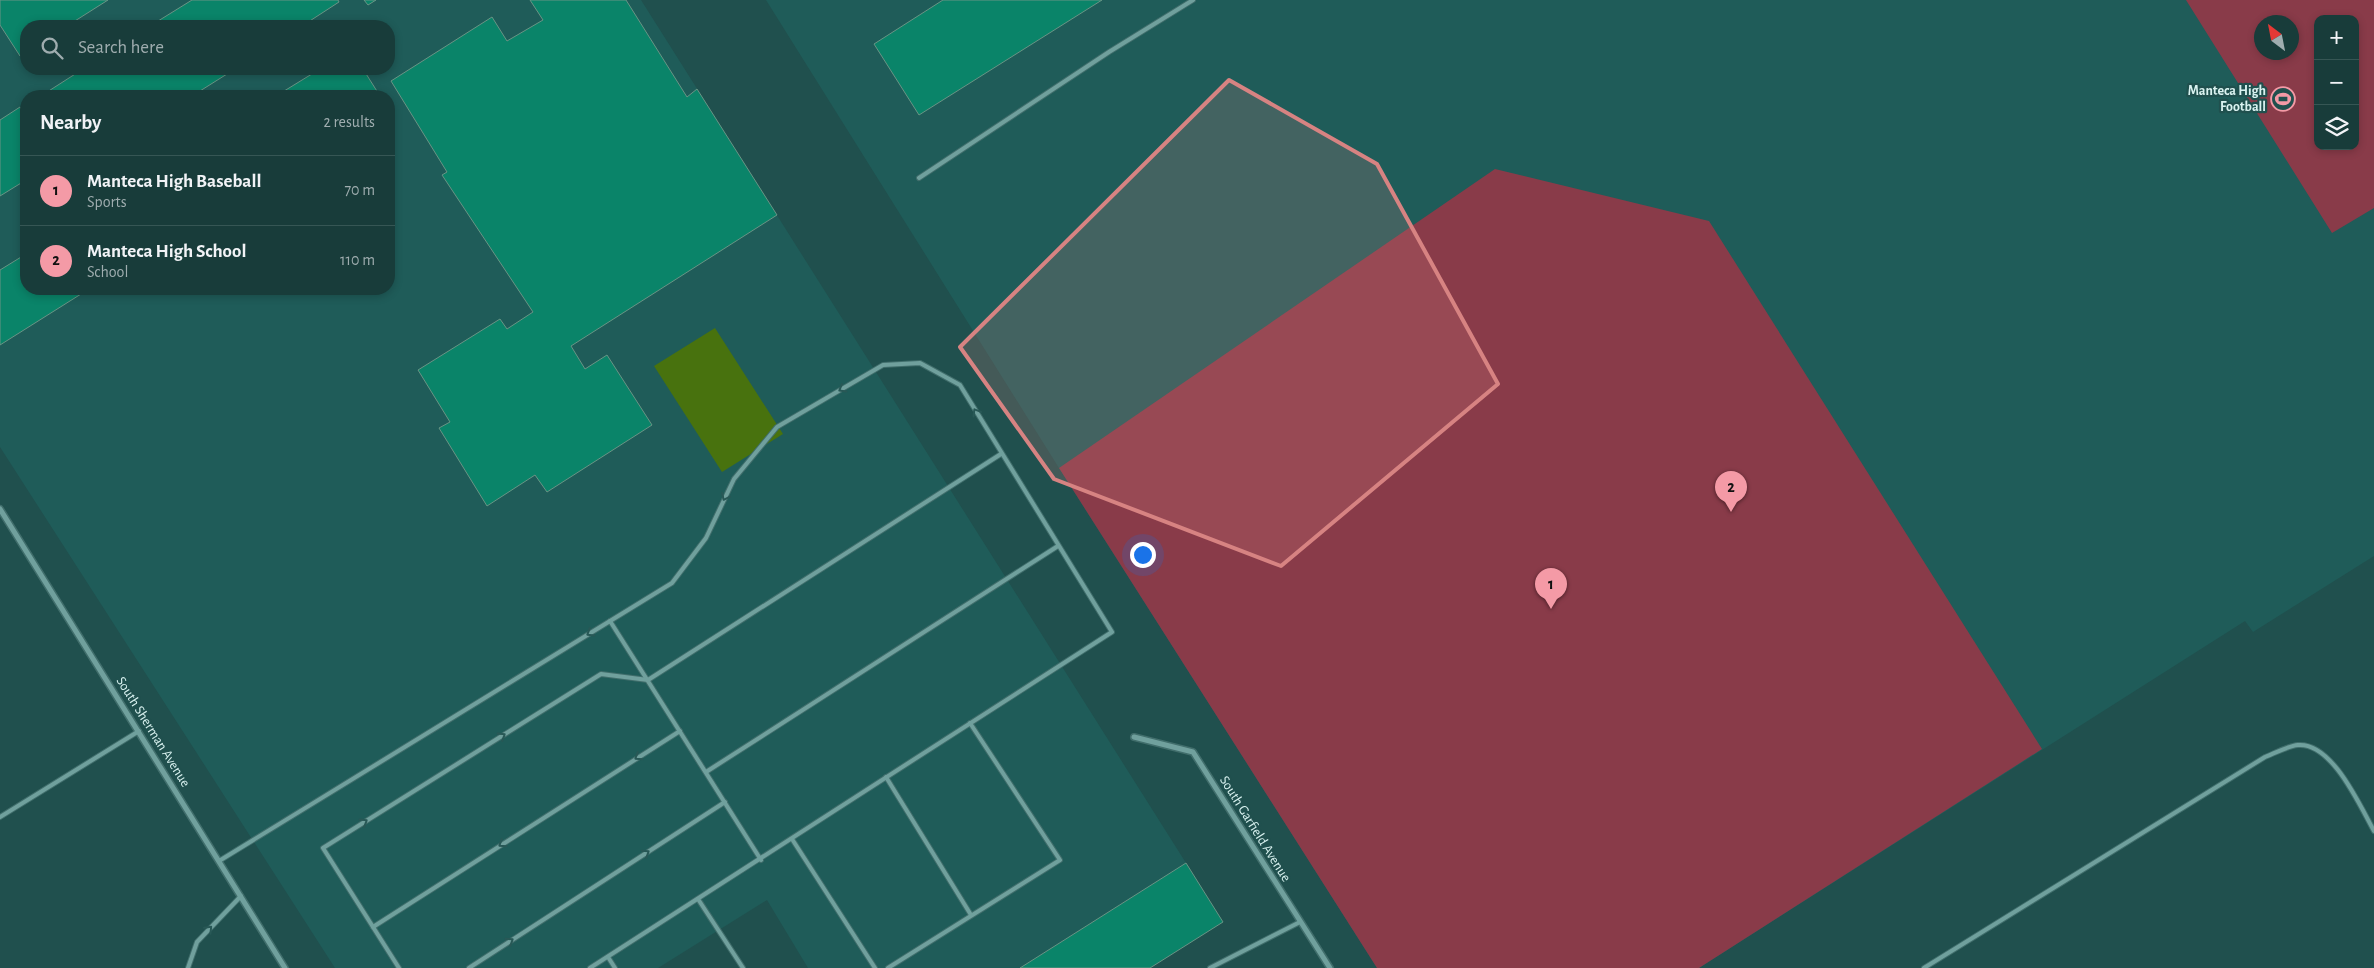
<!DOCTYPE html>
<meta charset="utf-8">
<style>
:root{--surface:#183c3a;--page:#254745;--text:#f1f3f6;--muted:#9fadaf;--line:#365654;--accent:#f49aa6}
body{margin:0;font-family:"Alegreya Sans",sans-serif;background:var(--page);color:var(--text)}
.controls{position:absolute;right:15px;top:15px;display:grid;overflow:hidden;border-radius:10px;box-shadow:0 2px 8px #0003}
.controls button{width:45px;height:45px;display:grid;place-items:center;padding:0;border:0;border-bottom:1px solid var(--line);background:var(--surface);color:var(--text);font:25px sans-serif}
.compass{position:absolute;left:2254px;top:15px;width:45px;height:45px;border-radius:50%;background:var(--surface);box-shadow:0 2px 8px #0003;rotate:328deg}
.you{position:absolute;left:1142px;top:554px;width:18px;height:18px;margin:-12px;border:4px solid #fff;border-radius:50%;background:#1a73e8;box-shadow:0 0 0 8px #1a73e833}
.badge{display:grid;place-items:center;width:32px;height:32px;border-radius:50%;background:var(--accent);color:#111;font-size:16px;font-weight:700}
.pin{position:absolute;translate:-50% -41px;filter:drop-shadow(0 1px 2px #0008)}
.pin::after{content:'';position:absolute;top:26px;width:18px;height:15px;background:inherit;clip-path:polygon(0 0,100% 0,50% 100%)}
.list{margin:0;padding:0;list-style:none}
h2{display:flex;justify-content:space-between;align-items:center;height:65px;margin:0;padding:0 20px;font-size:21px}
h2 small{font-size:16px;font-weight:400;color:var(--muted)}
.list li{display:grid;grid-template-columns:32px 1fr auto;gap:15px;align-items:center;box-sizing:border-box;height:70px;padding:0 20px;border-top:1px solid var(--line)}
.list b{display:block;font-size:19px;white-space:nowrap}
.list p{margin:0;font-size:16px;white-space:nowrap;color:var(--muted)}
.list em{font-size:16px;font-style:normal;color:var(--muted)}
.icon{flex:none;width:28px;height:28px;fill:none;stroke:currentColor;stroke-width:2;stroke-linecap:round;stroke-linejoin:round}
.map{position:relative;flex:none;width:2374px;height:968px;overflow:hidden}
.search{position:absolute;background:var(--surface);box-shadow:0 2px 8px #0003;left:20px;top:20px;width:375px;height:55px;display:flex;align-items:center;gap:12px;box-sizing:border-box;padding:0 18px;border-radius:20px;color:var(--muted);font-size:19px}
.panel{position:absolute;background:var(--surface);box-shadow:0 2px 8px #0003;left:20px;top:90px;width:375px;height:205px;border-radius:20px}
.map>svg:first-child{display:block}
.built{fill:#1f5c59;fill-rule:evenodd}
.green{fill:#893b49;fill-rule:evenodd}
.water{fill:#48720e}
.building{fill:#0a8469;stroke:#699485}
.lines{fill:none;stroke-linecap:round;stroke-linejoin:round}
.service-casing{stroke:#416e6c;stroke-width:6}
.minor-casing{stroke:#416e6c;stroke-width:8}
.service{stroke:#70a09d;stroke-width:4}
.minor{stroke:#70a09d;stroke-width:5}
.oneway{stroke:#285856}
.marked{fill:#d78382;fill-opacity:0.2;stroke:#d78382;stroke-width:4;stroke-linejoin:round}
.labels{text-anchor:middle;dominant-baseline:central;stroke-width:4.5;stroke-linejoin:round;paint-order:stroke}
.poi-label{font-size:14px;font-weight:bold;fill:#d9f2f0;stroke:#20504e;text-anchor:end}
.street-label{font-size:14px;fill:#d9f2f0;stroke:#20504e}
</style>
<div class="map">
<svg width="2374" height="968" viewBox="0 0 2374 968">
<rect width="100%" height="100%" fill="#20504e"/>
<g class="built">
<path d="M 0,0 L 641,0 L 1186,863 L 1020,968 L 808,968 L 767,900 L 658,968 L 335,968 L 0,447 ZM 26,26 L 389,26 L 389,69 L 26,69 ZM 26,96 L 389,96 L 389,289 L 26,289 Z"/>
<path d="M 766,0 L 2374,0 L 2374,556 L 2253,632 L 2245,621 L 1699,968 L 1377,968 L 1059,468 ZM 2318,19 L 2355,19 L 2355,146 L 2318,146 ZM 2262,22 L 2292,22 L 2292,52 L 2262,52 Z"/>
</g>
<g class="green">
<path d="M 2186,0 L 2374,0 L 2374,208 L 2332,233 ZM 2318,19 L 2355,19 L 2355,146 L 2318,146 ZM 2262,22 L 2292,22 L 2292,52 L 2262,52 Z"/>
<path d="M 1495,169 L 1709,221 L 2042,749 L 1699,968 L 1377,968 L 1059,468 Z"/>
</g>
<path class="water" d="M 715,328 L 783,434 L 722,472 L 654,366 Z"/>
<g class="building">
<path d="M 0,0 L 108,0 L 67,26 L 26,26 L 26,52 L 20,56 L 0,25 Z"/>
<path d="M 192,0 L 338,0 L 339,2 L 302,26 L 150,26 Z"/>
<path d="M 364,0 L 376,0 L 368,5 Z"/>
<path d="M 530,0 L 626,0 L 687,97 L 697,89 L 777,215 L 571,346 L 585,369 L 607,355 L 652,425 L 547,492 L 535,475 L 487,506 L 439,428 L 450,422 L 418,370 L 500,319 L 507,329 L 533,312 L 442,175 L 447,172 L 391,81 L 492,17 L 507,41 L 543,20 Z"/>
<path d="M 943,0 L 1102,0 L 919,115 L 874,44 Z"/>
<path d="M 83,69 L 235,69 L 192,96 L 46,96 L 44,94 Z"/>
<path d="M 320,69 L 363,69 L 380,96 L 276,96 Z"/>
<path d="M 20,107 L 26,117 L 26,180 L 0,196 L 0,120 Z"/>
<path d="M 26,254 L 26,289 L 89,289 L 0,345 L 0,270 Z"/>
<path d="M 1186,863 L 1223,922 L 1150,968 L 1020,968 Z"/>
</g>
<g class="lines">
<g class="service-casing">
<g id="service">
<path d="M 919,178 L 1109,52 L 1193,0"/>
<path d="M 610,621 L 761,860"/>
<path d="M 706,772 L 1058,546"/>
<path d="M 886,777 L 971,915"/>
<path d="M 0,817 L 139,731"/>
<path d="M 792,839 L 875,968"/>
<path d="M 219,861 L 672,583 L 706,538 L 734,479 L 777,427 L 883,365 L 920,363 L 960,385 L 1112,632 L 590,968"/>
<path d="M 698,899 L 743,968"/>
<path d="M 373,927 L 680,731"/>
<path d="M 608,957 L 615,968"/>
<path d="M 188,968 L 197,942 L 241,896"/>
<path d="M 399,968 L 323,848 L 601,674 L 648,680 L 1001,454"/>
<path d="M 469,968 L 725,802"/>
<path d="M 888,968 L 1060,860 L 970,723"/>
<path d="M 1210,968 L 1300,922"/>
<path d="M 1924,968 L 2265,757 C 2275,753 2288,746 2298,745 C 2332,742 2360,806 2374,831"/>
</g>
</g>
<g class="minor-casing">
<g id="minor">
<path d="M 0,509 L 285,968"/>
<path d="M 1134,737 L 1193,752 L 1330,968"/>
</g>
</g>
<use href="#service" class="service"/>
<use href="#minor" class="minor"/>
</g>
<defs><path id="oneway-chevron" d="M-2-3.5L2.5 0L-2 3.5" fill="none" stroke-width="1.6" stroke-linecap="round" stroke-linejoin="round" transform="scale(1.25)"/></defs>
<g class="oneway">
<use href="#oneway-chevron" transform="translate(842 389) rotate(150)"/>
<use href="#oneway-chevron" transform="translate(976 412) rotate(-121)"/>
<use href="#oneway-chevron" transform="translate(725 497) rotate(116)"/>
<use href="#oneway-chevron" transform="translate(590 633) rotate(148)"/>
<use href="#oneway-chevron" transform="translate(502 736) rotate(-32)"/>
<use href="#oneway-chevron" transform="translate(638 757) rotate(147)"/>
<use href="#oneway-chevron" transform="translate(364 822) rotate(-32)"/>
<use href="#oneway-chevron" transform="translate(502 844) rotate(147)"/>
<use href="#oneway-chevron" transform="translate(646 853) rotate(-33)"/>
<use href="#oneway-chevron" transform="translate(209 929) rotate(-46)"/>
<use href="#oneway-chevron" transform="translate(510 941) rotate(-33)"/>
</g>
<path class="marked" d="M 1229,80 L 1377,164 L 1498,384 L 1281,566 L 1054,479 L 960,347 Z"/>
<defs>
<g id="stadium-ring" transform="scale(1.25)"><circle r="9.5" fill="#20504e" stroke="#f49aa6" stroke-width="1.5"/><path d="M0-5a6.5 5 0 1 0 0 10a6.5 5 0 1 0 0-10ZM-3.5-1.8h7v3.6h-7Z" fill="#f49aa6"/></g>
</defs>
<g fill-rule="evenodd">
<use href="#stadium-ring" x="2283" y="99"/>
</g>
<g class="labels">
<g class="poi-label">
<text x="2266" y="91">Manteca High<tspan x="2266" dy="16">Football</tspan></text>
</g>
<g class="street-label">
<text transform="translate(153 732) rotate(58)">South Sherman Avenue</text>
<text transform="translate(1255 829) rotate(58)">South Garfield Avenue</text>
</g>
</g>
</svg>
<div class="controls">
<button>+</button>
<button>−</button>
<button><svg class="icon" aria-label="layers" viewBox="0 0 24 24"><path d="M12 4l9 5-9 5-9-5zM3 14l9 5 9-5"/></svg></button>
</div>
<svg class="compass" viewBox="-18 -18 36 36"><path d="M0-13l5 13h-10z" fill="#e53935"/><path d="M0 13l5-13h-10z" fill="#9fadaf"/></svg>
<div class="you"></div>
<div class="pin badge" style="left:1551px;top:609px">1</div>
<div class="pin badge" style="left:1731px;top:512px">2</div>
<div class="search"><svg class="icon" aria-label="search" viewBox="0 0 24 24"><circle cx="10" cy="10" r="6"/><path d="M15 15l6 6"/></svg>Search here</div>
<section class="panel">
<h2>Nearby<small>2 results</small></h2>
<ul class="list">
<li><span class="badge">1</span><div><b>Manteca High Baseball</b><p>Sports</p></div><em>70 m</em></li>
<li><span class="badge">2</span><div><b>Manteca High School</b><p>School</p></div><em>110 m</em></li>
</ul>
</section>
</div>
